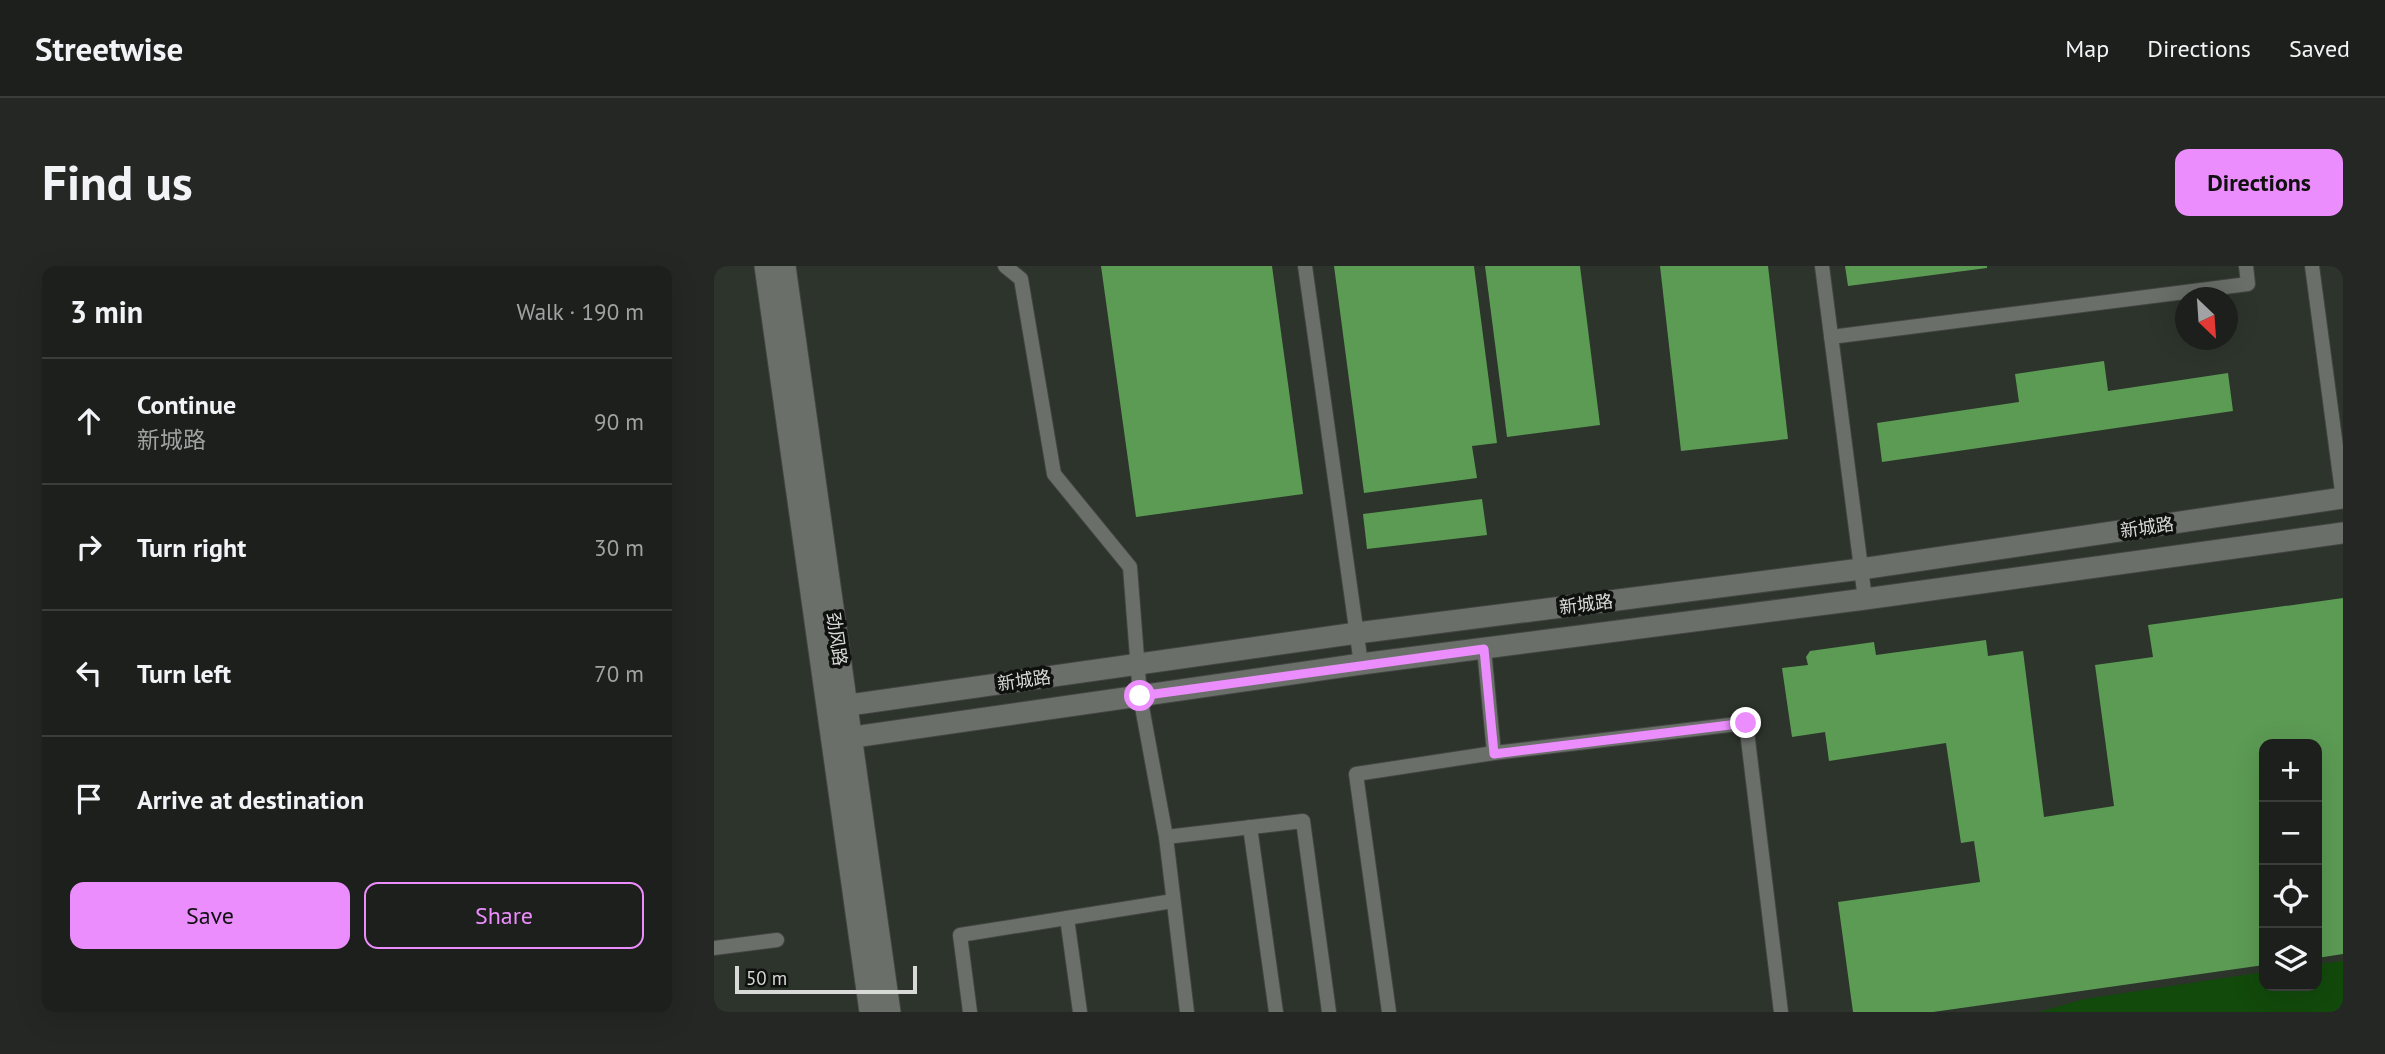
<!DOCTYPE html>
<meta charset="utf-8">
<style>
:root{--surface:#1c1f1b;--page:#252724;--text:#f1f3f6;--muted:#a0a2a3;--line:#3a3d3a;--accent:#eb8dfc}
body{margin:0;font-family:"PT Sans","Noto Sans SC",sans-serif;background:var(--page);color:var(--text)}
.controls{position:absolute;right:21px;bottom:21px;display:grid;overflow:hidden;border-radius:14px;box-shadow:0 7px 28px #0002}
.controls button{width:63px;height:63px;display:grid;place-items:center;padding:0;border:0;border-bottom:2px solid var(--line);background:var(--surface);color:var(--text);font:35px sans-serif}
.compass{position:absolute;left:1461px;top:21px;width:63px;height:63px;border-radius:50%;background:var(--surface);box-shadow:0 7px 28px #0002;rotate:155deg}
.scale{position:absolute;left:21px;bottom:18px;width:182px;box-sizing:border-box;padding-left:7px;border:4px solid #d8dad7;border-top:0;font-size:19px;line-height:24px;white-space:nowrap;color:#d8dad7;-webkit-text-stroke:5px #0f110f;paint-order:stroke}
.stop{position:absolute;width:21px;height:21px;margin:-16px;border:5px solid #eb8dfc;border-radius:50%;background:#fff}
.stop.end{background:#eb8dfc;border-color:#fff;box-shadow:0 2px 7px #0008}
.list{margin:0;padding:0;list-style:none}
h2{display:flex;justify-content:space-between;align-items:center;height:91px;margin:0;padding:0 28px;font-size:30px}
h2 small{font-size:23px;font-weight:400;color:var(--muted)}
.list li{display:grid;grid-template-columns:46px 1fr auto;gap:21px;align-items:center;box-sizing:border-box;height:126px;padding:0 28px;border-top:2px solid var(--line)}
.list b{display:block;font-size:26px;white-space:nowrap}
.list p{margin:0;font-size:23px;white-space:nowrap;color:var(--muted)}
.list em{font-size:23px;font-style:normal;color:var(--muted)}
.actions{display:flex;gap:14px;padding:21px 28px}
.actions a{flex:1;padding:16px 0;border:2px solid var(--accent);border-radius:14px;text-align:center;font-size:24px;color:var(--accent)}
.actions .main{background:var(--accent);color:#111}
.icon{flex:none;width:38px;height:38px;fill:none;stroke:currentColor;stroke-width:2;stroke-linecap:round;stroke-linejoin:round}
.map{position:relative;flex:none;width:1629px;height:746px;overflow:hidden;border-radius:14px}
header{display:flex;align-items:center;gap:42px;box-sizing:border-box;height:98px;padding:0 35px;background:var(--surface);border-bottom:2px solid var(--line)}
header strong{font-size:33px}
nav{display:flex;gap:38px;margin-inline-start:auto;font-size:24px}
.intro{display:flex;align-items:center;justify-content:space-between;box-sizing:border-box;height:168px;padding:0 42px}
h1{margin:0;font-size:49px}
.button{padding:18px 32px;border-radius:14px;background:var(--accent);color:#111;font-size:24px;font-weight:700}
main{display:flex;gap:42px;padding:0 42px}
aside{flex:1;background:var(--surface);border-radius:14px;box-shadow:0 7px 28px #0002}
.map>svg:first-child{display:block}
.built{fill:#2c342b;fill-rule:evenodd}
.green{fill:#124a0b}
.building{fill:#5c9b54}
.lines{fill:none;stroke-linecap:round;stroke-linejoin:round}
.service-casing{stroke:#434542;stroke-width:16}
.tertiary-casing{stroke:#434542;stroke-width:23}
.service{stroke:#6b6f6a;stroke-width:14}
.tertiary{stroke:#6b6f6a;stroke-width:21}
.route{stroke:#eb8dfc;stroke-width:9}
.labels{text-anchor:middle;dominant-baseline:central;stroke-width:7;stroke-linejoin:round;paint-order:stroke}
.street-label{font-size:18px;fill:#d8dad7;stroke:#0f110f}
</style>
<header>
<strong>Streetwise</strong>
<nav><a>Map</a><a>Directions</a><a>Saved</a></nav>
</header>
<div class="intro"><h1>Find us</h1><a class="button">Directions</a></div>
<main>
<aside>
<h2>3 min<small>Walk · 190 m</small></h2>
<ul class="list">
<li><svg class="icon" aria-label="ahead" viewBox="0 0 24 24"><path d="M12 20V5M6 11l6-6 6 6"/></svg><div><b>Continue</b><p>新城路</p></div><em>90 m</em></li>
<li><svg class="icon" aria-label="right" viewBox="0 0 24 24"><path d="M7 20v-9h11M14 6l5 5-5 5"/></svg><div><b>Turn right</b></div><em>30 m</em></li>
<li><svg class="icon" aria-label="left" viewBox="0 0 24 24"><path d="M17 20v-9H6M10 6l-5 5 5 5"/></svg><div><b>Turn left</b></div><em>70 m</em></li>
<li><svg class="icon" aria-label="arrive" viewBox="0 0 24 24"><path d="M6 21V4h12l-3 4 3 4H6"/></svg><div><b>Arrive at destination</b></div></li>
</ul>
<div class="actions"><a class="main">Save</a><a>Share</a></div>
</aside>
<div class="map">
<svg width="1629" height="746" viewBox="0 0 1629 746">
<rect width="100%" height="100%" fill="#252924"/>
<path class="built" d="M 0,0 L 1629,0 L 1629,746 L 0,746 ZM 1472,32 L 1514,32 L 1514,74 L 1472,74 ZM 1550,478 L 1603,478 L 1603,720 L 1550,720 Z"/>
<path class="green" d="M 1629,695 L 1629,746 L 1325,746 L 1370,733 L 1550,706 L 1550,720 L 1603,720 L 1603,698 Z"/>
<g class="building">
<path d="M 387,0 L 558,0 L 589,228 L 422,251 Z"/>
<path d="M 620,0 L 760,0 L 783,177 L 758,180 L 763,212 L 650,227 Z"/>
<path d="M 771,0 L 866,0 L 886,159 L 793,171 Z"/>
<path d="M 946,0 L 1054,0 L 1074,173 L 967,185 Z"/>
<path d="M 1131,0 L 1273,0 L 1273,2 L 1134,20 Z"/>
<path d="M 1390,95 L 1394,125 L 1514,107 L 1519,145 L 1168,196 L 1163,157 L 1305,136 L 1301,108 Z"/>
<path d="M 768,233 L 773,269 L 653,283 L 649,248 Z"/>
<path d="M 1629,332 L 1629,688 L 1603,692 L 1603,478 L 1550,478 L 1550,699 L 1219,746 L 1139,746 L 1124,636 L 1266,616 L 1260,575 L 1247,577 L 1232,477 L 1115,495 L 1111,466 L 1078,471 L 1068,402 L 1094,399 L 1092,391 L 1096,385 L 1160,376 L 1162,389 L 1272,374 L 1274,390 L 1309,385 L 1330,551 L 1400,540 L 1381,399 L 1439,391 L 1434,359 Z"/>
</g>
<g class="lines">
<g class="service-casing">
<g id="service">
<path d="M 291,0 L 307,13 L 340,208 L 416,301 L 426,430 L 452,571 L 473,746"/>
<path d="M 591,0 L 647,398"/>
<path d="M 1108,0 L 1151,333"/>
<path d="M 1598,0 L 1629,233"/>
<path d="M 1117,71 L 1534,18 L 1532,0"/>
<path d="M 770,383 L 780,487 L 1032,457 L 1067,746"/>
<path d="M 536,561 L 562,746"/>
<path d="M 452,571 L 589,555 L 615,746"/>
<path d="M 353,652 L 366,746"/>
<path d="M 0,682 L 63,674"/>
<path d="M 256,746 L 246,669 L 459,635"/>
<path d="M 675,746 L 642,508 L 780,487"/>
</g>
</g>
<g class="tertiary-casing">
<g id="tertiary">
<path d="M 51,0 L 156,746"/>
<path d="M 71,0 L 176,746"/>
<path d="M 114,442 L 643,367 L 1147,303 L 1629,232"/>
<path d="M 119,474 L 647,398 L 1151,333 L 1629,267"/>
</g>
</g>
<use href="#service" class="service"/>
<use href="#tertiary" class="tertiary"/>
</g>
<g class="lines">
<path class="route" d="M 426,430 L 770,383 L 780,488 L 1032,457"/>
</g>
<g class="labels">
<g class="street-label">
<text transform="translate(1433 261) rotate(-8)">新城路</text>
<text transform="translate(872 338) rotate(-7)">新城路</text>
<text transform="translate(123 373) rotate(82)">劲风路</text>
<text transform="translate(310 414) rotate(-8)">新城路</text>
</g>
</g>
</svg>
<div class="controls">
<button>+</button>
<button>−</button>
<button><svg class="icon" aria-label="locate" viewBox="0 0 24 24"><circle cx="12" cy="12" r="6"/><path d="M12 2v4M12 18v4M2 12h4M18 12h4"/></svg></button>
<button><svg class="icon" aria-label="layers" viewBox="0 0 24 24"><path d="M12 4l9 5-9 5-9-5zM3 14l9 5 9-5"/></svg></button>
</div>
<svg class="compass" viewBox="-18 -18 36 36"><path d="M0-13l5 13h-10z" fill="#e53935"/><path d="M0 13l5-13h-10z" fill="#a0a2a3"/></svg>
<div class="scale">50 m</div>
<div class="stop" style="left:426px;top:430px"></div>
<div class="stop end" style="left:1032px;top:457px"></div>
</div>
</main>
